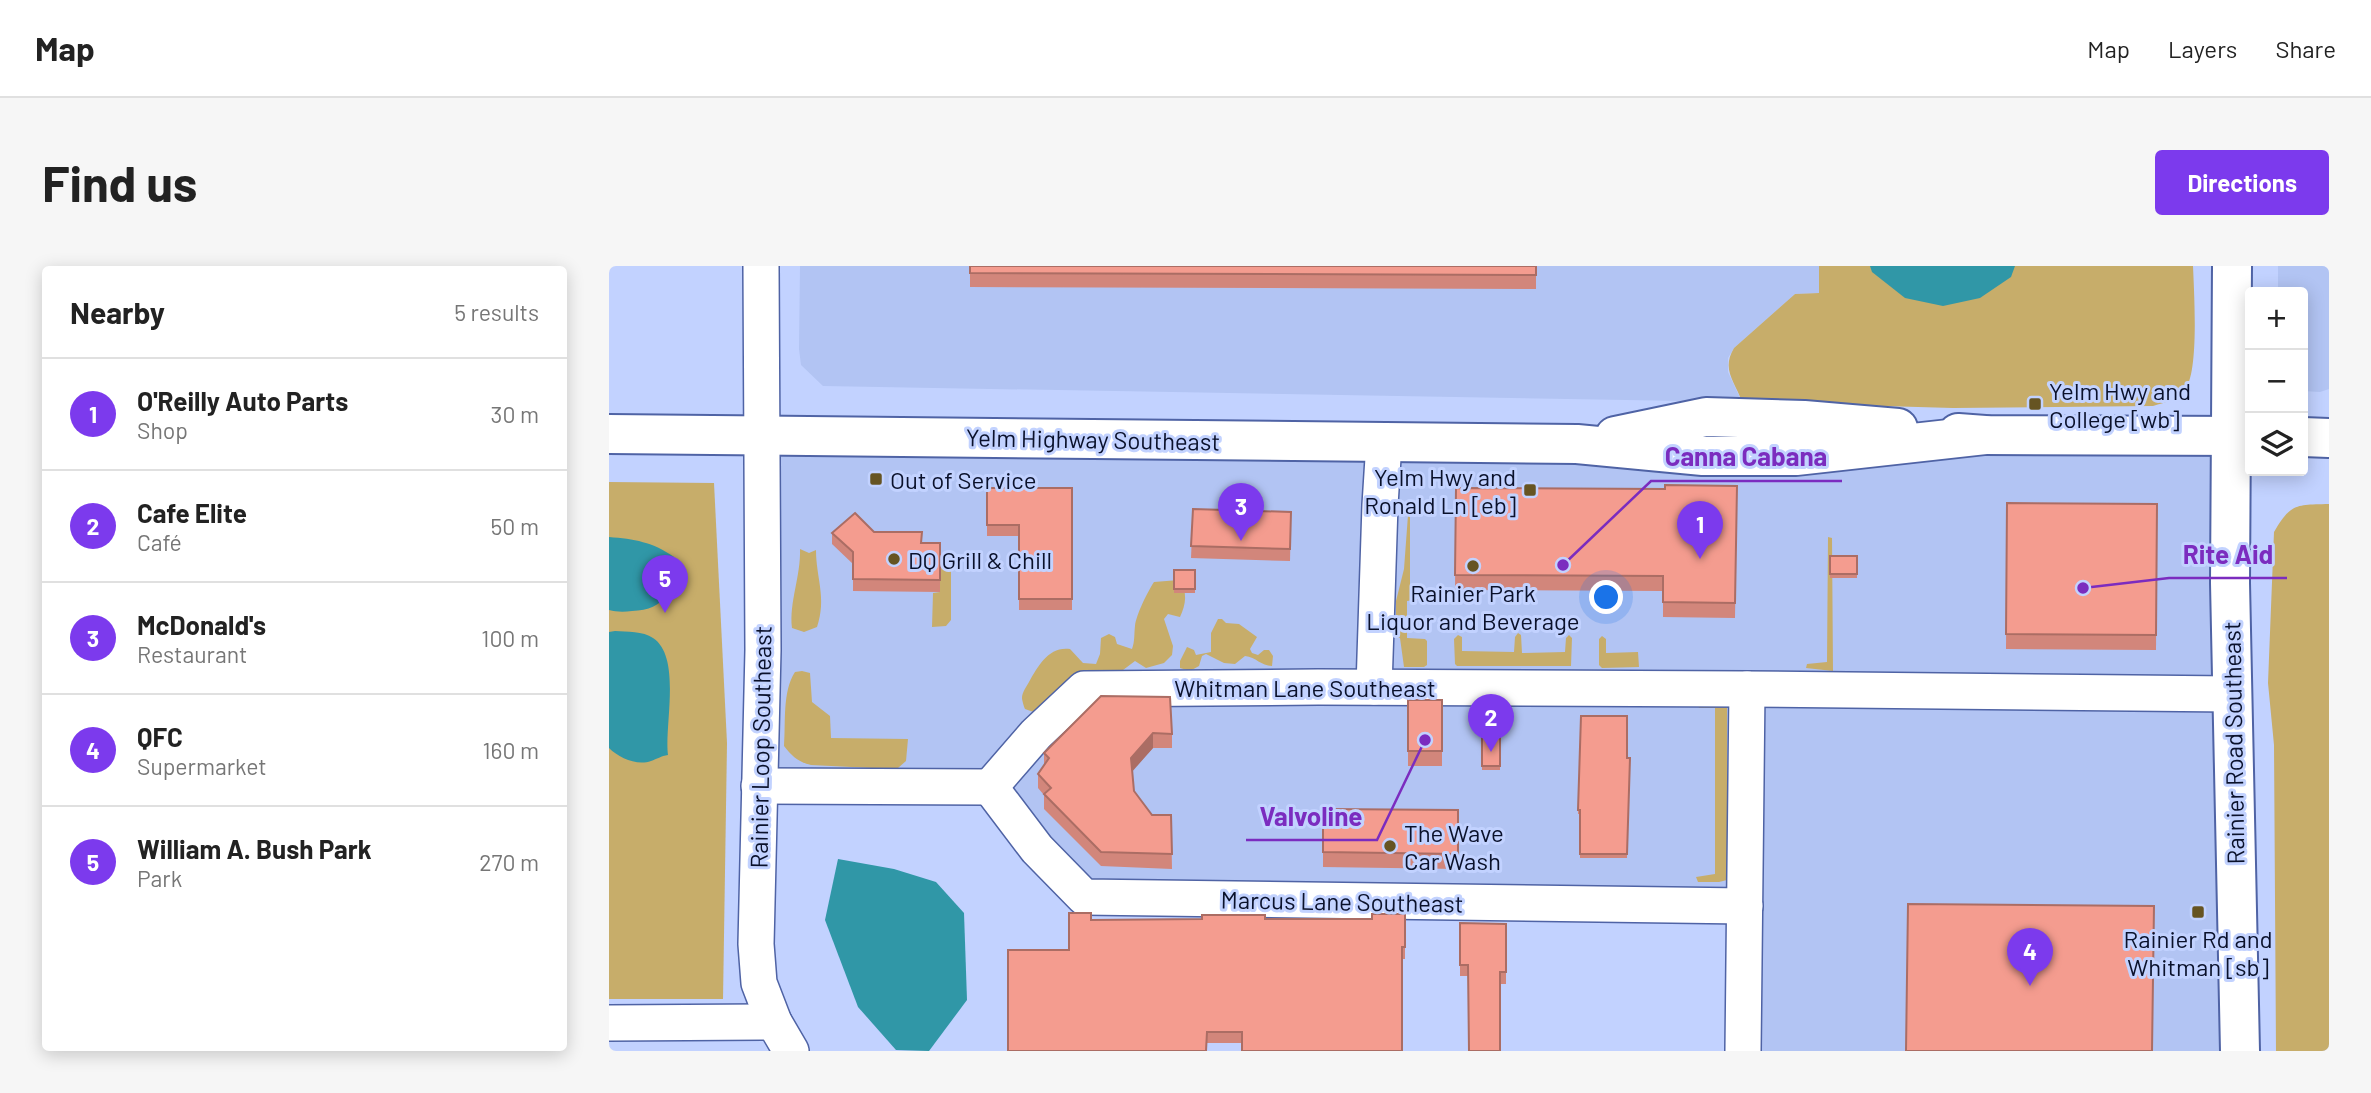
<!DOCTYPE html>
<meta charset="utf-8">
<style>
:root{--surface:#fff;--page:#f6f6f6;--text:#222;--muted:#767676;--line:#e0e0e0;--accent:#7c3aed}
body{margin:0;font-family:Barlow,sans-serif;background:var(--page);color:var(--text)}
.controls{position:absolute;right:21px;top:21px;display:grid;overflow:hidden;border-radius:7px;box-shadow:0 4px 18px #0003}
.controls button{width:63px;height:63px;display:grid;place-items:center;padding:0;border:0;border-bottom:2px solid var(--line);background:var(--surface);color:var(--text);font:35px sans-serif}
.you{position:absolute;left:998px;top:332px;width:24px;height:24px;margin:-18px;border:5px solid #fff;border-radius:50%;background:#1a73e8;box-shadow:0 0 0 10px #1a73e833}
.badge{display:grid;place-items:center;width:46px;height:46px;border-radius:50%;background:var(--accent);color:#fff;font-size:23px;font-weight:700}
.pin{position:absolute;translate:-50% -58px;filter:drop-shadow(0 2px 4px #0008)}
.pin::after{content:'';position:absolute;top:37px;width:24px;height:21px;background:inherit;clip-path:polygon(0 0,100% 0,50% 100%)}
.list{margin:0;padding:0;list-style:none}
h2{display:flex;justify-content:space-between;align-items:center;height:91px;margin:0;padding:0 28px;font-size:30px}
h2 small{font-size:23px;font-weight:400;color:var(--muted)}
.list li{display:grid;grid-template-columns:46px 1fr auto;gap:21px;align-items:center;box-sizing:border-box;height:112px;padding:0 28px;border-top:2px solid var(--line)}
.list b{display:block;font-size:26px;white-space:nowrap}
.list p{margin:0;font-size:23px;white-space:nowrap;color:var(--muted)}
.list em{font-size:23px;font-style:normal;color:var(--muted)}
.icon{flex:none;width:38px;height:38px;fill:none;stroke:currentColor;stroke-width:2;stroke-linecap:round;stroke-linejoin:round}
.map{position:relative;flex:none;width:1720px;height:785px;overflow:hidden;border-radius:7px}
header{display:flex;align-items:center;gap:42px;box-sizing:border-box;height:98px;padding:0 35px;background:var(--surface);border-bottom:2px solid var(--line)}
header strong{font-size:33px}
nav{display:flex;gap:38px;margin-inline-start:auto;font-size:24px}
.intro{display:flex;align-items:center;justify-content:space-between;box-sizing:border-box;height:168px;padding:0 42px}
h1{margin:0;font-size:49px}
.button{padding:18px 32px;border-radius:7px;background:var(--accent);color:#fff;font-size:24px;font-weight:700}
main{display:flex;gap:42px;padding:0 42px}
aside{flex:1;background:var(--surface);border-radius:7px;box-shadow:0 4px 18px #0003}
.map>svg:first-child{display:block}
.built{fill:#b2c4f3}
.green{fill:#c7ad6a}
.water{fill:#3097a7}
.lines{fill:none;stroke-linecap:round;stroke-linejoin:round}
.minor-casing{stroke:#4f63a5;stroke-width:38}
.major-casing{stroke:#4f63a5;stroke-width:42}
.minor{stroke:#fff;stroke-width:35}
.major{stroke:#fff;stroke-width:38}
.wall{fill:#d2867b}
.shaded-wall{fill:#ab6d64}
.building{fill:#f49c8f;stroke:#ab6d64;stroke-width:2}
.poi-dot{fill:#665422;stroke:#c2d2ff;stroke-width:2.5}
.labels{text-anchor:middle;dominant-baseline:central;stroke-width:6;stroke-linejoin:round;paint-order:stroke}
.poi-label{font-size:24px;fill:#0a112b;stroke:#c2d2ff;text-anchor:start}
.street-label{font-size:24px;fill:#0a112b;stroke:#c2d2ff}
.leader{fill:none;stroke:#7b2cbf;stroke-width:2.5}
.callout-dot{fill:#7b2cbf;stroke:#c2d2ff;stroke-width:2.5}
.callout-label{font-size:26px;text-anchor:middle;font-weight:bold;fill:#7b2cbf;stroke:#c2d2ff;stroke-width:6;stroke-linejoin:round;paint-order:stroke}
</style>
<header>
<strong>Map</strong>
<nav><a>Map</a><a>Layers</a><a>Share</a></nav>
</header>
<div class="intro"><h1>Find us</h1><a class="button">Directions</a></div>
<main>
<aside>
<h2>Nearby<small>5 results</small></h2>
<ul class="list">
<li><span class="badge">1</span><div><b>O'Reilly Auto Parts</b><p>Shop</p></div><em>30 m</em></li>
<li><span class="badge">2</span><div><b>Cafe Elite</b><p>Café</p></div><em>50 m</em></li>
<li><span class="badge">3</span><div><b>McDonald's</b><p>Restaurant</p></div><em>100 m</em></li>
<li><span class="badge">4</span><div><b>QFC</b><p>Supermarket</p></div><em>160 m</em></li>
<li><span class="badge">5</span><div><b>William A. Bush Park</b><p>Park</p></div><em>270 m</em></li>
</ul>
</aside>
<div class="map">
<svg width="1720" height="785" viewBox="0 0 1720 785">
<rect width="100%" height="100%" fill="#c2d2ff"/>
<g class="built">
<path d="M 191,0 L 1210,0 L 1210,27 L 1186,28 L 1125,82 L 1119,92 L 1119,106 L 1133,136 L 214,120 L 192,99 L 190,83 Z"/>
<path d="M 1669,0 L 1720,0 L 1720,123 L 1711,126 L 1694,125 L 1694,26 L 1669,26 Z"/>
<path d="M 152,170 L 968,178 L 1622,170 L 1632,785 L 1134,785 L 1136,641 L 475,631 L 381,521 L 150,520 Z"/>
</g>
<g class="green">
<path d="M 1210,0 L 1584,0 C 1585,25 1590,103 1577,122 C 1569,134 1557,136 1544,140 L 1344,142 L 1133,136 C 1126,115 1112,104 1125,82 L 1186,28 L 1210,27 Z"/>
<path d="M 0,216 L 105,217 L 118,477 L 114,733 L 0,733 Z"/>
<path d="M 1720,238 L 1720,785 L 1667,785 L 1665,479 L 1659,417 L 1665,266 C 1682,237 1687,239 1720,238 Z"/>
<path d="M 799,249 L 801,249 L 801,327 L 817,327 L 820,332 L 798,335 L 798,372 L 816,373 L 818,375 L 818,399 L 815,401 L 795,401 L 791,372 L 787,371 L 787,335 L 795,303 Z"/>
<path d="M 1219,271 L 1223,272 L 1224,405 L 1197,402 L 1198,398 L 1218,396 Z"/>
<path d="M 191,283 L 200,287 L 207,284 C 207,312 218,332 208,361 L 195,366 L 183,362 C 180,336 192,310 191,283 Z"/>
<path d="M 331,289 L 342,289 L 342,354 L 337,360 L 323,361 L 324,327 L 331,326 Z"/>
<path d="M 570,314 C 579,326 577,338 571,351 L 559,348 L 555,353 L 564,380 L 563,389 L 555,397 L 537,402 L 526,395 L 514,404 L 507,404 L 430,448 L 416,443 C 415,441 413,434 413,432 C 413,427 417,421 420,416 C 429,400 440,380 461,383 L 474,397 L 487,398 L 491,388 L 492,372 L 500,368 L 506,371 L 508,378 L 523,383 C 526,375 525,368 526,360 C 527,349 539,325 545,316 Z"/>
<path d="M 609,353 L 613,353 L 617,357 L 630,358 L 648,371 L 641,383 L 643,387 L 649,389 L 655,384 L 660,384 L 664,390 L 663,400 C 652,400 647,391 636,390 L 626,398 L 615,397 L 597,388 L 593,390 L 590,400 L 581,405 L 571,402 L 571,395 L 578,381 L 585,384 L 587,389 L 602,386 L 602,367 Z"/>
<path d="M 909,367 L 912,369 L 913,387 L 956,386 L 957,372 L 960,369 L 963,372 L 962,400 L 848,400 L 846,398 L 845,373 L 849,369 L 853,371 L 853,385 L 905,386 L 906,371 Z"/>
<path d="M 993,370 L 997,373 L 997,387 L 1029,386 L 1030,401 L 993,402 L 990,399 L 990,373 Z"/>
<path d="M 193,405 L 201,407 L 203,436 L 221,450 L 222,472 L 299,473 L 297,495 L 289,502 L 283,503 L 202,499 C 189,496 183,490 175,480 C 177,457 173,426 186,406 Z"/>
<path d="M 1118,437 L 1118,614 L 1110,616 L 1089,616 L 1087,611 L 1106,608 L 1106,442 L 1090,442 L 1088,438 Z"/>
</g>
<g class="water">
<path d="M 1261,0 L 1406,0 L 1402,11 L 1371,32 L 1334,40 L 1296,32 L 1263,6 Z"/>
<path d="M 0,271 C 25,273 44,276 65,291 C 66,323 57,344 23,345 C 15,346 7,346 0,344 Z"/>
<path d="M 6,365 C 18,366 34,365 44,372 C 73,391 55,460 59,489 C 52,490 48,493 42,495 C 28,500 10,492 0,482 L 0,366 Z"/>
<path d="M 229,593 L 285,603 L 327,616 L 355,647 L 358,734 L 320,785 L 287,784 L 249,741 L 216,654 Z"/>
</g>
<g class="lines">
<g class="minor-casing">
<g id="minor">
<path d="M 152,0 L 154,384 L 147,678 L 150,717 L 165,756 L 182,785"/>
<path d="M 765,421 L 771,239 L 775,176"/>
<path d="M 150,520 L 381,521"/>
<path d="M 381,521 L 427,468 L 475,423 L 709,421 L 1138,423 L 1623,428"/>
<path d="M 381,521 L 428,583 L 475,631 L 1136,640"/>
<path d="M 0,757 L 165,756"/>
<path d="M 1134,785 L 1138,423"/>
</g>
</g>
<g class="major-casing">
<g id="major">
<path d="M 1623,0 L 1621,317 L 1631,785"/>
<path d="M 1349,167 L 1376,169 L 1641,170"/>
<path d="M 0,168 L 968,178 L 1094,190 L 1187,190 L 1376,169"/>
<path d="M 1006,170 L 1097,151 L 1195,154 L 1289,162"/>
<path d="M 1694,171 L 1720,172"/>
</g>
</g>
<use href="#minor" class="minor"/>
<use href="#major" class="major"/>
</g>
<g class="wall">
<path d="M 361,0 L 927,0 L 927,23 L 361,21 Z"/>
<path d="M 1128,220 L 1126,352 L 1054,351 L 1054,325 L 846,324 L 847,222 L 1056,223 Z"/>
<path d="M 378,222 L 463,222 L 463,344 L 410,344 L 410,270 L 378,270 Z"/>
<path d="M 1398,237 L 1548,238 L 1547,384 L 1397,383 Z"/>
<path d="M 584,243 L 682,246 L 681,295 L 582,292 Z"/>
<path d="M 265,266 L 313,277 L 331,277 L 331,326 L 244,325 L 244,298 L 223,278 L 223,267 Z"/>
<rect x="1221" y="290" width="27" height="22"/>
<rect x="565" y="304" width="21" height="23"/>
<path d="M 492,430 L 563,468 L 563,482 L 544,482 L 523,505 L 525,525 L 543,549 L 562,549 L 563,603 L 492,600 L 435,543 L 435,529 L 429,522 L 429,508 L 435,499 L 435,487 Z"/>
<rect x="799" y="434" width="34" height="66"/>
<path d="M 972,450 L 1018,450 L 1018,592 L 971,592 L 971,548 L 969,548 Z"/>
<rect x="873" y="468" width="18" height="36"/>
<path d="M 714,543 L 849,544 L 849,603 L 714,601 Z"/>
<path d="M 796,648 L 796,693 L 793,693 L 633,777 L 598,777 L 460,684 L 482,654 L 763,653 Z"/>
<path d="M 851,657 L 897,658 L 897,718 L 891,718 L 859,710 L 851,710 Z"/>
</g>
<path class="shaded-wall" d="M 544,467 L 544,482 L 522,507 L 522,492 Z"/>
<g class="building">
<path d="M 361,0 L 927,0 L 927,9 L 361,7 Z"/>
<path d="M 1056,219 L 1128,220 L 1126,337 L 1054,336 L 1054,310 L 846,309 L 847,222 L 1056,223 Z"/>
<path d="M 378,222 L 463,222 L 463,333 L 410,333 L 410,259 L 378,259 Z"/>
<path d="M 1398,237 L 1548,238 L 1547,369 L 1397,368 Z"/>
<path d="M 584,243 L 682,246 L 681,283 L 582,280 Z"/>
<path d="M 246,247 L 265,266 L 313,266 L 312,277 L 331,277 L 331,314 L 244,313 L 244,286 L 223,267 Z"/>
<rect x="1221" y="290" width="27" height="18"/>
<rect x="565" y="304" width="21" height="19"/>
<path d="M 492,430 L 561,431 L 563,468 L 544,467 L 522,492 L 525,525 L 543,549 L 562,549 L 563,588 L 492,586 L 435,528 L 442,522 L 429,508 L 440,492 L 435,487 Z"/>
<rect x="799" y="434" width="34" height="51"/>
<path d="M 972,450 L 1018,450 L 1018,492 L 1021,492 L 1018,588 L 971,588 L 971,544 L 969,544 Z"/>
<rect x="873" y="468" width="18" height="32"/>
<path d="M 714,543 L 849,544 L 849,588 L 714,586 Z"/>
<path d="M 1299,638 L 1545,640 L 1543,785 L 1297,785 Z"/>
<path d="M 460,647 L 482,647 L 482,654 L 593,653 L 593,649 L 656,649 L 656,653 L 763,653 L 763,648 L 796,648 L 796,681 L 793,681 L 793,785 L 633,785 L 633,766 L 598,766 L 597,785 L 399,785 L 399,684 L 460,684 Z"/>
<path d="M 851,657 L 897,658 L 897,706 L 891,706 L 891,785 L 860,785 L 859,699 L 851,699 Z"/>
</g>
<g class="poi-dot">
<rect x="1419" y="131" width="14" height="14" rx="3.5"/>
<rect x="260" y="206" width="14" height="14" rx="3.5"/>
<rect x="914" y="217" width="14" height="14" rx="3.5"/>
<circle cx="285" cy="293" r="7"/>
<circle cx="864" cy="300" r="7"/>
<circle cx="781" cy="580" r="7"/>
<rect x="1582" y="639" width="14" height="14" rx="3.5"/>
</g>
<g class="labels">
<g class="poi-label">
<text x="1440" y="124">Yelm Hwy and<tspan x="1440" dy="28">College [wb]</tspan></text>
<text x="907" y="210" text-anchor="end">Yelm Hwy and<tspan x="907" dy="28">Ronald Ln [eb]</tspan></text>
<text x="281" y="213">Out of Service</text>
<text x="299" y="293">DQ Grill &amp; Chill</text>
<text x="864" y="326" text-anchor="middle">Rainier Park<tspan x="864" dy="28">Liquor and Beverage</tspan></text>
<text x="795" y="566">The Wave<tspan x="795" dy="28">Car Wash</tspan></text>
<text x="1589" y="672" text-anchor="middle">Rainier Rd and<tspan x="1589" dy="28">Whitman [sb]</tspan></text>
</g>
<g class="street-label">
<text transform="translate(484 173) rotate(1)">Yelm Highway Southeast</text>
<text x="696" y="421">Whitman Lane Southeast</text>
<text transform="translate(1624 477) rotate(-91)">Rainier Road Southeast</text>
<text transform="translate(151 481) rotate(-89)">Rainier Loop Southeast</text>
<text transform="translate(733 635) rotate(1)">Marcus Lane Southeast</text>
</g>
</g>
<path class="leader" d="M954 299L1042 215H1233M1474 322L1560 312H1678M816 474L768 574H637"/>
<g class="callout-dot">
<circle cx="954" cy="299" r="7"/>
<circle cx="1474" cy="322" r="7"/>
<circle cx="816" cy="474" r="7"/>
</g>
<g class="callout-label">
<text x="1137" y="200">Canna Cabana</text>
<text x="1619" y="298">Rite Aid</text>
<text x="702" y="560">Valvoline</text>
</g>
</svg>
<div class="controls">
<button>+</button>
<button>−</button>
<button><svg class="icon" aria-label="layers" viewBox="0 0 24 24"><path d="M12 4l9 5-9 5-9-5zM3 14l9 5 9-5"/></svg></button>
</div>
<div class="you"></div>
<div class="pin badge" style="left:1091px;top:293px">1</div>
<div class="pin badge" style="left:882px;top:486px">2</div>
<div class="pin badge" style="left:632px;top:275px">3</div>
<div class="pin badge" style="left:1421px;top:720px">4</div>
<div class="pin badge" style="left:56px;top:347px">5</div>
</div>
</main>
